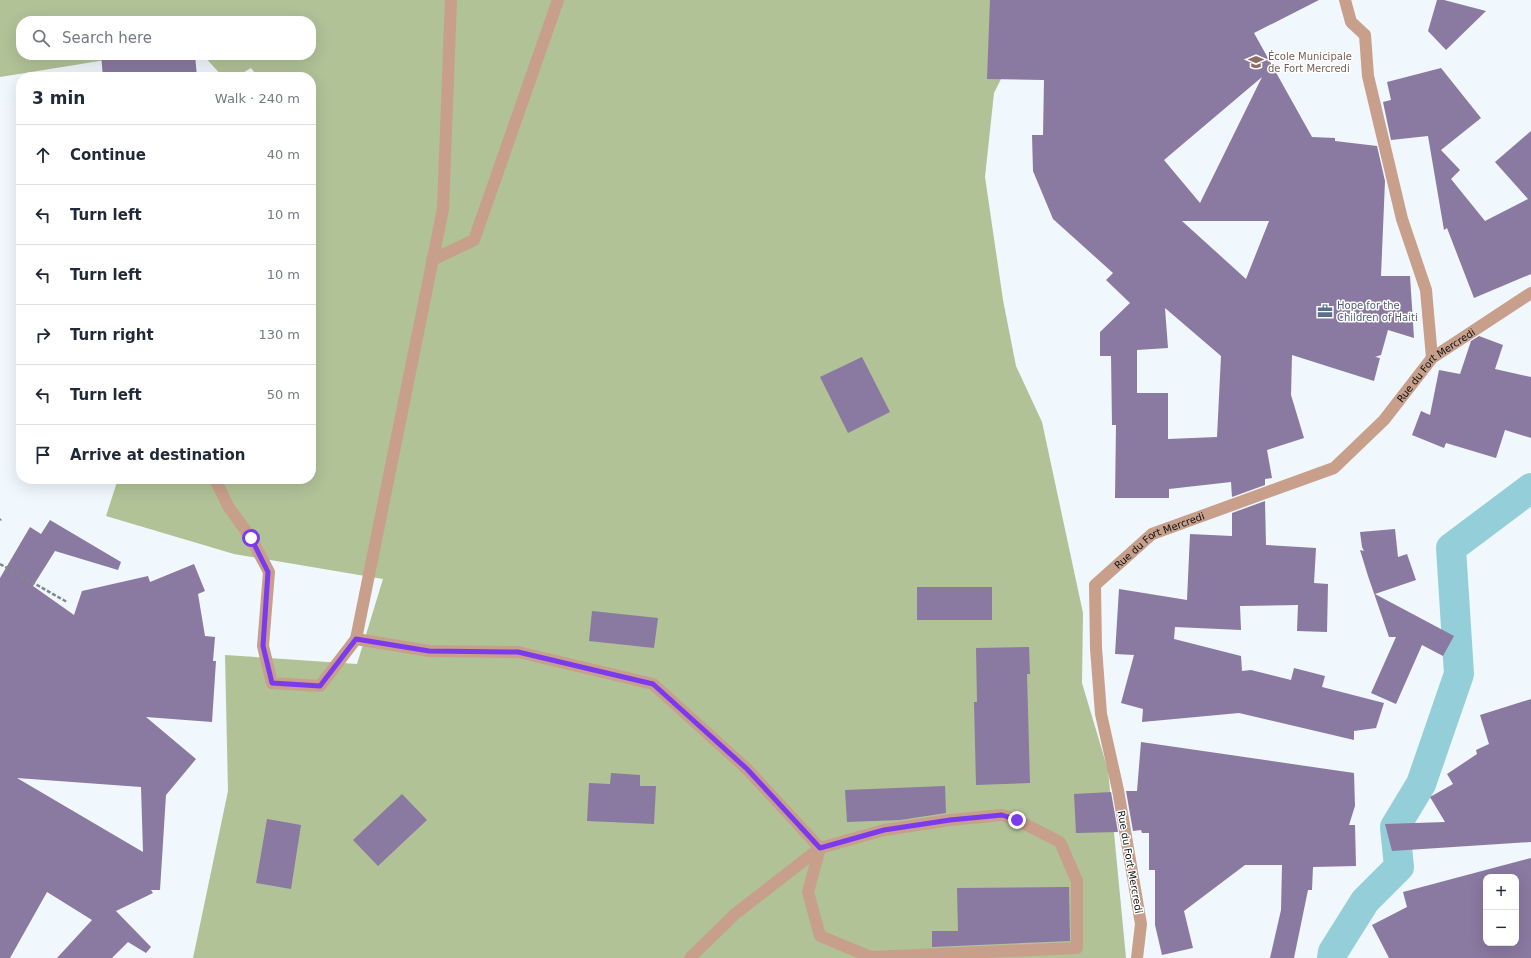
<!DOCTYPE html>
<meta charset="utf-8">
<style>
:root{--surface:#fff;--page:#f6f6f7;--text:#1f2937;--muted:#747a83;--line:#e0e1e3}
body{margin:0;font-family:"DejaVu Sans",sans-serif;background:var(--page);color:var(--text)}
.controls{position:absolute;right:12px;bottom:12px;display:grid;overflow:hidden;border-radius:8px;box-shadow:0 4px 16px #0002}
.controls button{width:36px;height:36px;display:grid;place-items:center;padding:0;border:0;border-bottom:1px solid var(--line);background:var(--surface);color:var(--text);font:20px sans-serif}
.stop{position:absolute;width:12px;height:12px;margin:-9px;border:3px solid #7c3aed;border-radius:50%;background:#fff}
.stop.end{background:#7c3aed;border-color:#fff;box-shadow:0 1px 4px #0008}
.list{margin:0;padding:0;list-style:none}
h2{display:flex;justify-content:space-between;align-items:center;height:52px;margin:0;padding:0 16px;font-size:17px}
h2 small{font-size:13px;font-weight:400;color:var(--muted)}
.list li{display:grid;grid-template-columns:26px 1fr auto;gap:12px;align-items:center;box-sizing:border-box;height:60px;padding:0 16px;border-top:1px solid var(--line)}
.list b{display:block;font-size:15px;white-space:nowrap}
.list em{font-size:13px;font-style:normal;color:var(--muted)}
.icon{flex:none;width:22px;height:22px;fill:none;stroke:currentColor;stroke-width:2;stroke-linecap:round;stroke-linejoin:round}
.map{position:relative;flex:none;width:1531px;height:958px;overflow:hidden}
.search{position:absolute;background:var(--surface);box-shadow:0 4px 16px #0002;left:16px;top:16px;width:300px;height:44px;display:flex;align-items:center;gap:10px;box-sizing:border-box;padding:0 14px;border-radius:16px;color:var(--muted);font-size:15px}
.panel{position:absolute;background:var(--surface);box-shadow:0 4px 16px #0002;left:16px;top:72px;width:300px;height:412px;border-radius:16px}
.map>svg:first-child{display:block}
.forest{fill:#b1c297}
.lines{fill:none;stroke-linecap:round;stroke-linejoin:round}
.canal{stroke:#94cfd9;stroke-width:30}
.building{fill:#8a79a0;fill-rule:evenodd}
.path{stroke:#82878b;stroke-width:2.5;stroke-dasharray:4 2;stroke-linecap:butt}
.minor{stroke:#c79f8b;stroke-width:12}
.route{stroke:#7c3aed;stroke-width:5}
.labels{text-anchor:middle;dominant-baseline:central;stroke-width:3;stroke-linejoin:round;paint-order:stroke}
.education-label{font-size:10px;fill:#785e54;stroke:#fff;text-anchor:start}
.service-label{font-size:10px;fill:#4e5e75;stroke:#fff;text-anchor:start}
.street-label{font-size:10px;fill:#0f1113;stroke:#fff}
</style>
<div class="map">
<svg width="1531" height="958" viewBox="0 0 1531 958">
<rect width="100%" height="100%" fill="#f0f7fd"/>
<path class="forest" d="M 0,0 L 1050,0 L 1020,41 L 994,93 L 985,177 L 1003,300 L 1016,366 L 1042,422 L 1083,613 L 1082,683 L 1108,770 L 1126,958 L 193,958 L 228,791 L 225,655 L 357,664 L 383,579 L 234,554 L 106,516 L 118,479 L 311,479 L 311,77 L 258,77 L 251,68 L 236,77 L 223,77 L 203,55 L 311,55 L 311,21 L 21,21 L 21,55 L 137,55 L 0,77 Z"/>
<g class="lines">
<path class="canal" d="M 1332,958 L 1333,952 L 1365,901 L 1399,867 L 1395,827 L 1421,784 L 1459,674 L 1451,548 L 1531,488"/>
</g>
<g class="building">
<path d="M 990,0 L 1319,0 L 1254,33 L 1312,137 L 1335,138 L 1335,141 L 1377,146 L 1385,181 L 1381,276 L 1410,276 L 1414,338 L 1388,330 L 1381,355 L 1375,357 L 1380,358 L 1374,381 L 1292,355 L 1291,395 L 1304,438 L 1267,450 L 1272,478 L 1265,479 L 1265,485 L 1232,497 L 1231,482 L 1169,489 L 1169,498 L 1115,498 L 1116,425 L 1112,425 L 1111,356 L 1100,356 L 1100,332 L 1130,303 L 1106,280 L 1113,273 L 1053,219 L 1033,171 L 1032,135 L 1043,135 L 1044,80 L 987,79 ZM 1262,77 L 1200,203 L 1164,160 ZM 1182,221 L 1269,221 L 1246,279 ZM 1165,308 L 1221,356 L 1217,437 L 1168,439 L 1168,393 L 1137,393 L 1137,350 L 1168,348 Z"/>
<path d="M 1437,0 L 1444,0 L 1486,11 L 1446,50 L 1428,31 Z"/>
<path d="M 101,55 L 195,55 L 197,77 L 103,77 Z"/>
<path d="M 1441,68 L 1481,118 L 1441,150 L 1460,170 L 1451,179 L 1485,221 L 1528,199 L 1495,162 L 1531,131 L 1531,274 L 1474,298 L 1447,228 L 1444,230 L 1428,136 L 1391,140 L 1383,102 L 1391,100 L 1387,82 Z"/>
<path d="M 1479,336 L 1503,345 L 1495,369 L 1531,377 L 1531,438 L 1505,430 L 1496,458 L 1446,443 L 1444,448 L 1412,435 L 1421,411 L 1430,415 L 1439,370 L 1460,374 L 1471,341 Z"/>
<path d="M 862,357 L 890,412 L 848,433 L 820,377 Z"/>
<path d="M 1265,501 L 1266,545 L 1316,548 L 1314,583 L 1328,584 L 1327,632 L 1297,631 L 1298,605 L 1240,606 L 1241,630 L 1175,627 L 1174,639 L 1241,656 L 1242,671 L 1251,670 L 1291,680 L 1294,668 L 1325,676 L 1322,687 L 1384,703 L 1376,728 L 1354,731 L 1354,740 L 1239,713 L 1142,722 L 1143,709 L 1121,703 L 1134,655 L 1115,654 L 1119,589 L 1187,600 L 1190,534 L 1232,536 L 1232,513 Z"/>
<path d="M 50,520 L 121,562 L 118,570 L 55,551 L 33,586 L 74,615 L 82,591 L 148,576 L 150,582 L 194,564 L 205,591 L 198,594 L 205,636 L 215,637 L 213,661 L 216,661 L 212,722 L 146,717 L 196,759 L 166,795 L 160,890 L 151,890 L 153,893 L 116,911 L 151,947 L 146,953 L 128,942 L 112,958 L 57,958 L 92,920 L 47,892 L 10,958 L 0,958 L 0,578 L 30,527 L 41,534 ZM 17,778 L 141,787 L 143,852 Z"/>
<path d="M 1395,529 L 1398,557 L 1407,554 L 1416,580 L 1375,594 L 1454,636 L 1443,656 L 1422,645 L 1396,704 L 1371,693 L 1396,637 L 1389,637 L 1368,576 L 1360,550 L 1364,551 L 1362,547 L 1360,532 Z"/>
<rect x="917" y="587" width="75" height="33"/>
<path d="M 592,611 L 658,618 L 654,648 L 589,641 Z"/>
<path d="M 1029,647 L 1030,674 L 1027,674 L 1030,783 L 976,785 L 974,702 L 977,702 L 976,648 Z"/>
<path d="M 1531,699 L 1531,842 L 1392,851 L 1385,824 L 1445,822 L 1430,797 L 1453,784 L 1447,774 L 1477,754 L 1476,750 L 1489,744 L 1480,715 Z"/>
<path d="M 1141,742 L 1354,773 L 1355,806 L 1349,825 L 1355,825 L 1356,866 L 1313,867 L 1312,890 L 1308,890 L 1294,958 L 1270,958 L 1281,910 L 1282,865 L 1245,865 L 1184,911 L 1193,948 L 1162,955 L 1155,925 L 1155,870 L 1149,870 L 1149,833 L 1142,833 L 1141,830 L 1133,831 L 1126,791 L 1137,791 Z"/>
<path d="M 611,773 L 640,775 L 640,786 L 656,786 L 654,824 L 587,821 L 589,783 L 610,784 Z"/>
<path d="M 945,786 L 946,813 L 900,820 L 847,822 L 845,790 Z"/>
<path d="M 1111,792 L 1118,832 L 1076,833 L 1074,794 Z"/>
<path d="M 402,794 L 427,820 L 378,866 L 353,840 Z"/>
<path d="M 267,819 L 301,825 L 291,889 L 256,883 Z"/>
<path d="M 1531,858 L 1531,958 L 1389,958 L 1372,925 L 1407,907 L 1403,892 ZM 1486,877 L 1516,877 L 1516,943 L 1486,943 Z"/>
<path d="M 1069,887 L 1070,941 L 932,947 L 932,931 L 958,931 L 957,888 Z"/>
</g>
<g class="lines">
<g class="path">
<path d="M 0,520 L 1,519"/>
<path d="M 0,564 L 67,602"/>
</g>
<g class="minor">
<path d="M 1345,0 L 1351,22 L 1365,35 L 1368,76 L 1402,219 L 1426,290 L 1432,358"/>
<path d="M 432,260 L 474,240 L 558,0"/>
<path d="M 215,479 L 228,506 L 251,538 L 269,572 L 263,646 L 272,683 L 320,686 L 356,639 L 429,651 L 518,652 L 653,684 L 747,769 L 820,848 L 735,914 L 690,958"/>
<path d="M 356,639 L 443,209 L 451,0"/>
<path d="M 1002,815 L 1017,820 L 1060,842 L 1077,881 L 1077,948 L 871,957 L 820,936 L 808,892 L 820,848 L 884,830 L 950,820 Z"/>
<path id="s1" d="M 1137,958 L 1141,924 L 1118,790 L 1101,714 L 1096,648 L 1095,585 L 1152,534 L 1334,468 L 1384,420 L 1432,358 L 1531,293"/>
</g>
</g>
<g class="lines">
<path class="route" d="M 251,538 L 268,572 L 263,646 L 272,683 L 320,686 L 356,639 L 429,651 L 518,652 L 653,684 L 747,769 L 820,848 L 884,830 L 950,820 L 1002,815 L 1017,820"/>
</g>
<defs>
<g id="school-bare" transform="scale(1.2)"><path d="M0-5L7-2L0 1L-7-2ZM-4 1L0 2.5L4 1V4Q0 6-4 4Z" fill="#8d6e63" stroke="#fff" stroke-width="2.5" paint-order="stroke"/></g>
<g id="office-bare" transform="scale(1.2)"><path d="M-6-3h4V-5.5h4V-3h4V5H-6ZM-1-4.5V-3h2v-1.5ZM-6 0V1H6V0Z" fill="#5c6f8a" stroke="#fff" stroke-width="2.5" paint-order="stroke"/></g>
</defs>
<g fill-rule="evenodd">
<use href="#school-bare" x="1256" y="62"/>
<use href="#office-bare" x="1325" y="311"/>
</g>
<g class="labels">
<g class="education-label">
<text x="1268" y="56">École Municipale<tspan x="1268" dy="12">de Fort Mercredi</tspan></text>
</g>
<g class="service-label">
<text x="1337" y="305">Hope for the<tspan x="1337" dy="12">Children of Haiti</tspan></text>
</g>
<g class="street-label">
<text stroke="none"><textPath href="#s1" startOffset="793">Rue du Fort Mercredi</textPath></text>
<text stroke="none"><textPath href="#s1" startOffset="457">Rue du Fort Mercredi</textPath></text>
<text transform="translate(1130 862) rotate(80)">Rue du Fort Mercredi</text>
</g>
</g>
</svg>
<div class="controls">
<button>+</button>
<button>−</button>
</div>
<div class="stop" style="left:251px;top:538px"></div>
<div class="stop end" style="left:1017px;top:820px"></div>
<div class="search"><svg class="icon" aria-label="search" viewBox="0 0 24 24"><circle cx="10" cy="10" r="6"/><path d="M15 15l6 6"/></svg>Search here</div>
<section class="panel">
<h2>3 min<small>Walk · 240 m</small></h2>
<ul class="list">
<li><svg class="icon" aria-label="ahead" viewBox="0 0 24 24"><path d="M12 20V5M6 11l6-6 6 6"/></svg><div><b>Continue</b></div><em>40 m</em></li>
<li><svg class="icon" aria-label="left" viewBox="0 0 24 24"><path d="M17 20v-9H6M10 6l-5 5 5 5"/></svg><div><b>Turn left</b></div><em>10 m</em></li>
<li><svg class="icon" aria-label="left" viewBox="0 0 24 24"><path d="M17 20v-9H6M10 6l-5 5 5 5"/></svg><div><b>Turn left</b></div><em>10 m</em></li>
<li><svg class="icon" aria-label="right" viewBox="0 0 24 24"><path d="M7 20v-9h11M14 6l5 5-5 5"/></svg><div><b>Turn right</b></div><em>130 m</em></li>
<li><svg class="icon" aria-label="left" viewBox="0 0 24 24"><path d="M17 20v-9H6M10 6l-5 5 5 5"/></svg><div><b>Turn left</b></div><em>50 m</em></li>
<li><svg class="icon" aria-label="arrive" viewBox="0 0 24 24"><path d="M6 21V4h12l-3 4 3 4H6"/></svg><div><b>Arrive at destination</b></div></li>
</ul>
</section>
</div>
